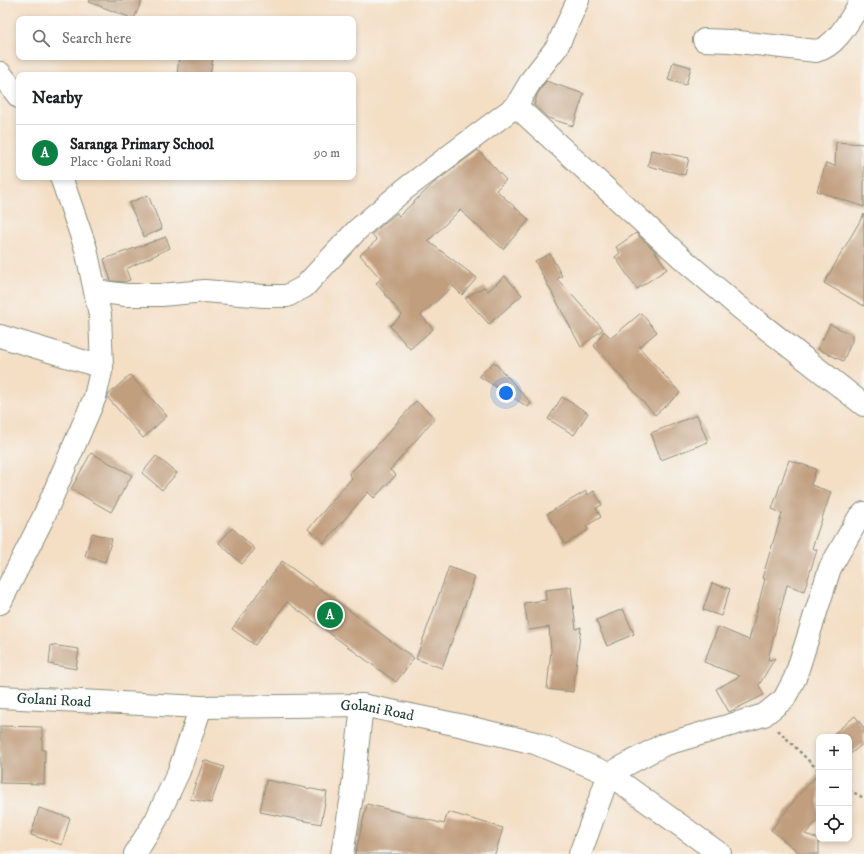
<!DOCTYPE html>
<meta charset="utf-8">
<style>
:root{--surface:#fff;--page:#f6f6f6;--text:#202124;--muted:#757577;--line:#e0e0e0;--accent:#0b8043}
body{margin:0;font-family:"IM FELL DW Pica",serif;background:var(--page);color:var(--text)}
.controls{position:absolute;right:12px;bottom:12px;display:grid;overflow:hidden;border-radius:8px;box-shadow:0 2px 6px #0003}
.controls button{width:36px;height:36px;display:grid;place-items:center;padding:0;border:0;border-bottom:1px solid var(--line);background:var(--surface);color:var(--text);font:20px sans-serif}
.you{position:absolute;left:506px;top:393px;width:14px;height:14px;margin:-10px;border:3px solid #fff;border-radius:50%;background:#1a73e8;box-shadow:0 0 0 6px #1a73e833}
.badge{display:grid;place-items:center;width:26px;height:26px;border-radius:50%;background:var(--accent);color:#fff;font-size:13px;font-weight:700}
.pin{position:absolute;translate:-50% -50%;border:2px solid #fff;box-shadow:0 1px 4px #0006}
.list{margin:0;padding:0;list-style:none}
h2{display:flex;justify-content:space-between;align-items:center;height:52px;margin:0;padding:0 16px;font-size:17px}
h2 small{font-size:13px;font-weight:400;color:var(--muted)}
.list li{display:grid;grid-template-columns:26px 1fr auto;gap:12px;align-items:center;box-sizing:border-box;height:56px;padding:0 16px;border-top:1px solid var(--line)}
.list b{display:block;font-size:15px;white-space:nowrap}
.list p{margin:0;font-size:13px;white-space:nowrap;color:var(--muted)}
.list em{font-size:13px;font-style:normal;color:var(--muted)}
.icon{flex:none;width:22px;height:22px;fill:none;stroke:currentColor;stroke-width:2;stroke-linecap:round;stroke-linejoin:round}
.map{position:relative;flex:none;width:864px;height:854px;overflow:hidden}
.search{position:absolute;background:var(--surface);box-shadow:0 2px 6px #0003;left:16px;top:16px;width:340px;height:44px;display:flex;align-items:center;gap:10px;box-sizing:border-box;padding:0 14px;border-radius:8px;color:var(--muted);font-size:15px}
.panel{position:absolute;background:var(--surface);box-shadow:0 2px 6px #0003;left:16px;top:72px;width:340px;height:108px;border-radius:8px}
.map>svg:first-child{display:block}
.building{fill:#c19e7e}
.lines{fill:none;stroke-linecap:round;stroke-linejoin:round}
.minor-casing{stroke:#8a8e7c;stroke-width:24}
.path{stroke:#8a8e7c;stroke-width:2.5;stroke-dasharray:3 3;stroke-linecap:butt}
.minor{stroke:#fff;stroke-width:22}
.labels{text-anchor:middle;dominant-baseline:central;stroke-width:3;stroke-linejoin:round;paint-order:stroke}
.street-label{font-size:15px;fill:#1f3d34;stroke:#f6f6f2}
</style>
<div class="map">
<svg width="864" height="854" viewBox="0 0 864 854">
<rect width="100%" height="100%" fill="#f6f6f2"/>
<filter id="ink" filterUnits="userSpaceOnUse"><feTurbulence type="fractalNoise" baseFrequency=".025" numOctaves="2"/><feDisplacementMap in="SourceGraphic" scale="8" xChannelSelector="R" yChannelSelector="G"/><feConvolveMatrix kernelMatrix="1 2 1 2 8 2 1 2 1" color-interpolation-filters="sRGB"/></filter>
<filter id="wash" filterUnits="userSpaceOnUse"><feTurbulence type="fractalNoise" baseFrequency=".012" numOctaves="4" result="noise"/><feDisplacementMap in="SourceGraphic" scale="16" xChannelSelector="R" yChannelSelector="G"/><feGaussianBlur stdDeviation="0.9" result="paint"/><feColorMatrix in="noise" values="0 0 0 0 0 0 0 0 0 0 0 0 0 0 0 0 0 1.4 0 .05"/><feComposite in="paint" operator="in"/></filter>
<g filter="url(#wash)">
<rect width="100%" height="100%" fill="#f4dec4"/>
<g id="blocks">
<g class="building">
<path d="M 90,0 L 142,0 L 134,19 L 89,2 Z"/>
<path d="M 179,57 L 213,57 L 210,75 L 177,75 Z"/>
<path d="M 673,62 L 691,67 L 686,85 L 668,80 Z"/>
<path d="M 546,81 L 584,94 L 573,126 L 548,118 L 534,105 L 537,95 Z"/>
<path d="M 836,142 L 864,144 L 864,207 L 817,191 L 826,163 L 835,166 Z"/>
<path d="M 478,150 L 506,180 L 496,190 L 529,220 L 503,249 L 460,210 L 428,241 L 477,278 L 462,295 L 453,286 L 421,315 L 433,329 L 410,349 L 390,326 L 402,315 L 376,283 L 381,279 L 360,255 L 377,240 L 372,234 L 397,213 L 399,216 L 434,183 Z"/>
<path d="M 651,150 L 689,158 L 685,175 L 648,166 Z"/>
<path d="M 148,195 L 162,229 L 144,237 L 129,203 Z"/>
<path d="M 864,214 L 864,306 L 824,283 Z"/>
<path d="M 636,233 L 654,250 L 667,269 L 637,289 L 615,257 L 620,253 L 616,247 Z"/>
<path d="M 166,237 L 170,248 L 126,269 L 130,280 L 124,282 L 111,281 L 104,259 Z"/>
<path d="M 550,254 L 562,276 L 557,279 L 603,329 L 581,347 L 535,261 Z"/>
<path d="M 505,276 L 522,295 L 489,324 L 465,298 L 484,287 L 488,291 Z"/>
<path d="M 641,313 L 657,332 L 639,347 L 680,393 L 655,415 L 594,346 L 604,331 L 611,338 Z"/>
<path d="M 830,324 L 852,335 L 852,341 L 843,361 L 818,349 Z"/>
<path d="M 494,362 L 531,403 L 528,407 L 479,376 Z"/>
<path d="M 130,375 L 167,416 L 143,438 L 108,398 L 108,395 Z"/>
<path d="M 562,397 L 588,413 L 574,435 L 548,419 Z"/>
<path d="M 416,401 L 435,418 L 390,470 L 396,475 L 374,498 L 368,492 L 324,543 L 308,529 L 352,478 L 349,474 L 371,452 Z"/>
<path d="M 697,415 L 708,442 L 661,460 L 651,433 Z"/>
<path d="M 91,453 L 132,475 L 111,512 L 71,489 Z"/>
<path d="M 156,456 L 177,473 L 162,490 L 142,473 Z"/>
<path d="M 789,460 L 816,469 L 811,485 L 831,492 L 812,548 L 817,550 L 804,591 L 787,585 L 768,659 L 770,660 L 775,658 L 759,685 L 764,695 L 729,712 L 716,689 L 740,676 L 704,662 L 718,627 L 749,640 L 765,579 L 762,578 L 782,513 L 772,509 Z"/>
<path d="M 586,491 L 588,495 L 594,491 L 602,505 L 596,508 L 601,517 L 586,526 L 588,530 L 565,544 L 547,514 Z"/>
<path d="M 232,528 L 255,549 L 242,564 L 219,543 Z"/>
<path d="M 92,533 L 112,539 L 105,562 L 85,556 Z"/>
<path d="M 282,561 L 414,658 L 396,682 L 287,602 L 255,645 L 232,629 Z"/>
<path d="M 449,567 L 475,577 L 442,668 L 416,659 Z"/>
<path d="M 712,583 L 730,589 L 721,616 L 703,610 Z"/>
<path d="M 571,587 L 576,629 L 581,627 L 573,692 L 547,689 L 551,650 L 549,627 L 529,630 L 524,603 L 546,600 L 545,590 Z"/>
<path d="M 623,609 L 634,634 L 607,646 L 596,620 Z"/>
<path d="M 51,645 L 79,649 L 76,669 L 49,664 Z"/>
<path d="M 855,716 L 864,728 L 864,743 L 849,755 L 849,737 L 830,737 Z"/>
<path d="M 0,726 L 42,727 L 42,750 L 45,750 L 44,784 L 0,783 Z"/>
<path d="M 204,760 L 224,767 L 211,803 L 190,799 Z"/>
<path d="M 819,773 L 819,819 L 805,834 L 819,839 L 819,854 L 801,854 L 771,830 L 797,797 Z"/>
<path d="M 266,780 L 327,792 L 321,824 L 260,812 Z"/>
<path d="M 367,804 L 444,824 L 448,812 L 503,828 L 495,854 L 355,854 Z"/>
<path d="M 39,808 L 70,818 L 62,845 L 31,835 Z"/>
</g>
</g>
</g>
<g filter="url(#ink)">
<use href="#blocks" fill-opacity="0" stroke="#8a8e7c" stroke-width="1"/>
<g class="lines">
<g class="minor-casing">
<g id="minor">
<path d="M 704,40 L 730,41 L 816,51 C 837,47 851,17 862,0"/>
<path d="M 0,73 L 19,97"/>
<path d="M 516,106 L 684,260 L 739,307 L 864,405"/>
<path d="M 95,291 L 126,295 L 161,295 L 205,291 L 263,296 L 287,296 L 304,287 L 357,230 L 405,189 L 516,106 L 532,79 L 557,47 L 578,0"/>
<path d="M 0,336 L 102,367"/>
<path d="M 0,603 L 43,518 L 95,397 L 102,367 L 100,315 L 95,291 L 86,249 L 61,177"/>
<path id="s1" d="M 0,697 L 201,707 L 362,705 L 459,725 L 535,743 L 609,774 L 720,854"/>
<path d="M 135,854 L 156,820 L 179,771 L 201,707"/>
<path d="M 342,854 L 352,796 L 362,705"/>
<path d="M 580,854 L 609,774 L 663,745 L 764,715 L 784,699 L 795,678 L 830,568 L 858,519 L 864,513"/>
</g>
</g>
<g class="path">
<path d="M 778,730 L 819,771"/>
<path d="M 849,790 L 864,798"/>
</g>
<use href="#minor" class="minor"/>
</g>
</g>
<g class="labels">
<g class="street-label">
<text stroke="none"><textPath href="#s1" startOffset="54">Golani Road</textPath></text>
<text stroke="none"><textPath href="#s1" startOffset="378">Golani Road</textPath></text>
</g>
</g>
</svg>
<div class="controls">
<button>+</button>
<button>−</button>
<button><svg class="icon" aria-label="locate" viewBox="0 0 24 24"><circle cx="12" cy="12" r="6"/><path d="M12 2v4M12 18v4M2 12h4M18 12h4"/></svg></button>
</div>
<div class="you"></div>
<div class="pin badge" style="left:330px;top:615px">A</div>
<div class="search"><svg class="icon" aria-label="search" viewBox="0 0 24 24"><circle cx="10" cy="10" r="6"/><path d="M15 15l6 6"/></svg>Search here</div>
<section class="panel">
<h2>Nearby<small></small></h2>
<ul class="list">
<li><span class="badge">A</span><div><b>Saranga Primary School</b><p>Place · Golani Road</p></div><em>90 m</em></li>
</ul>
</section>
</div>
